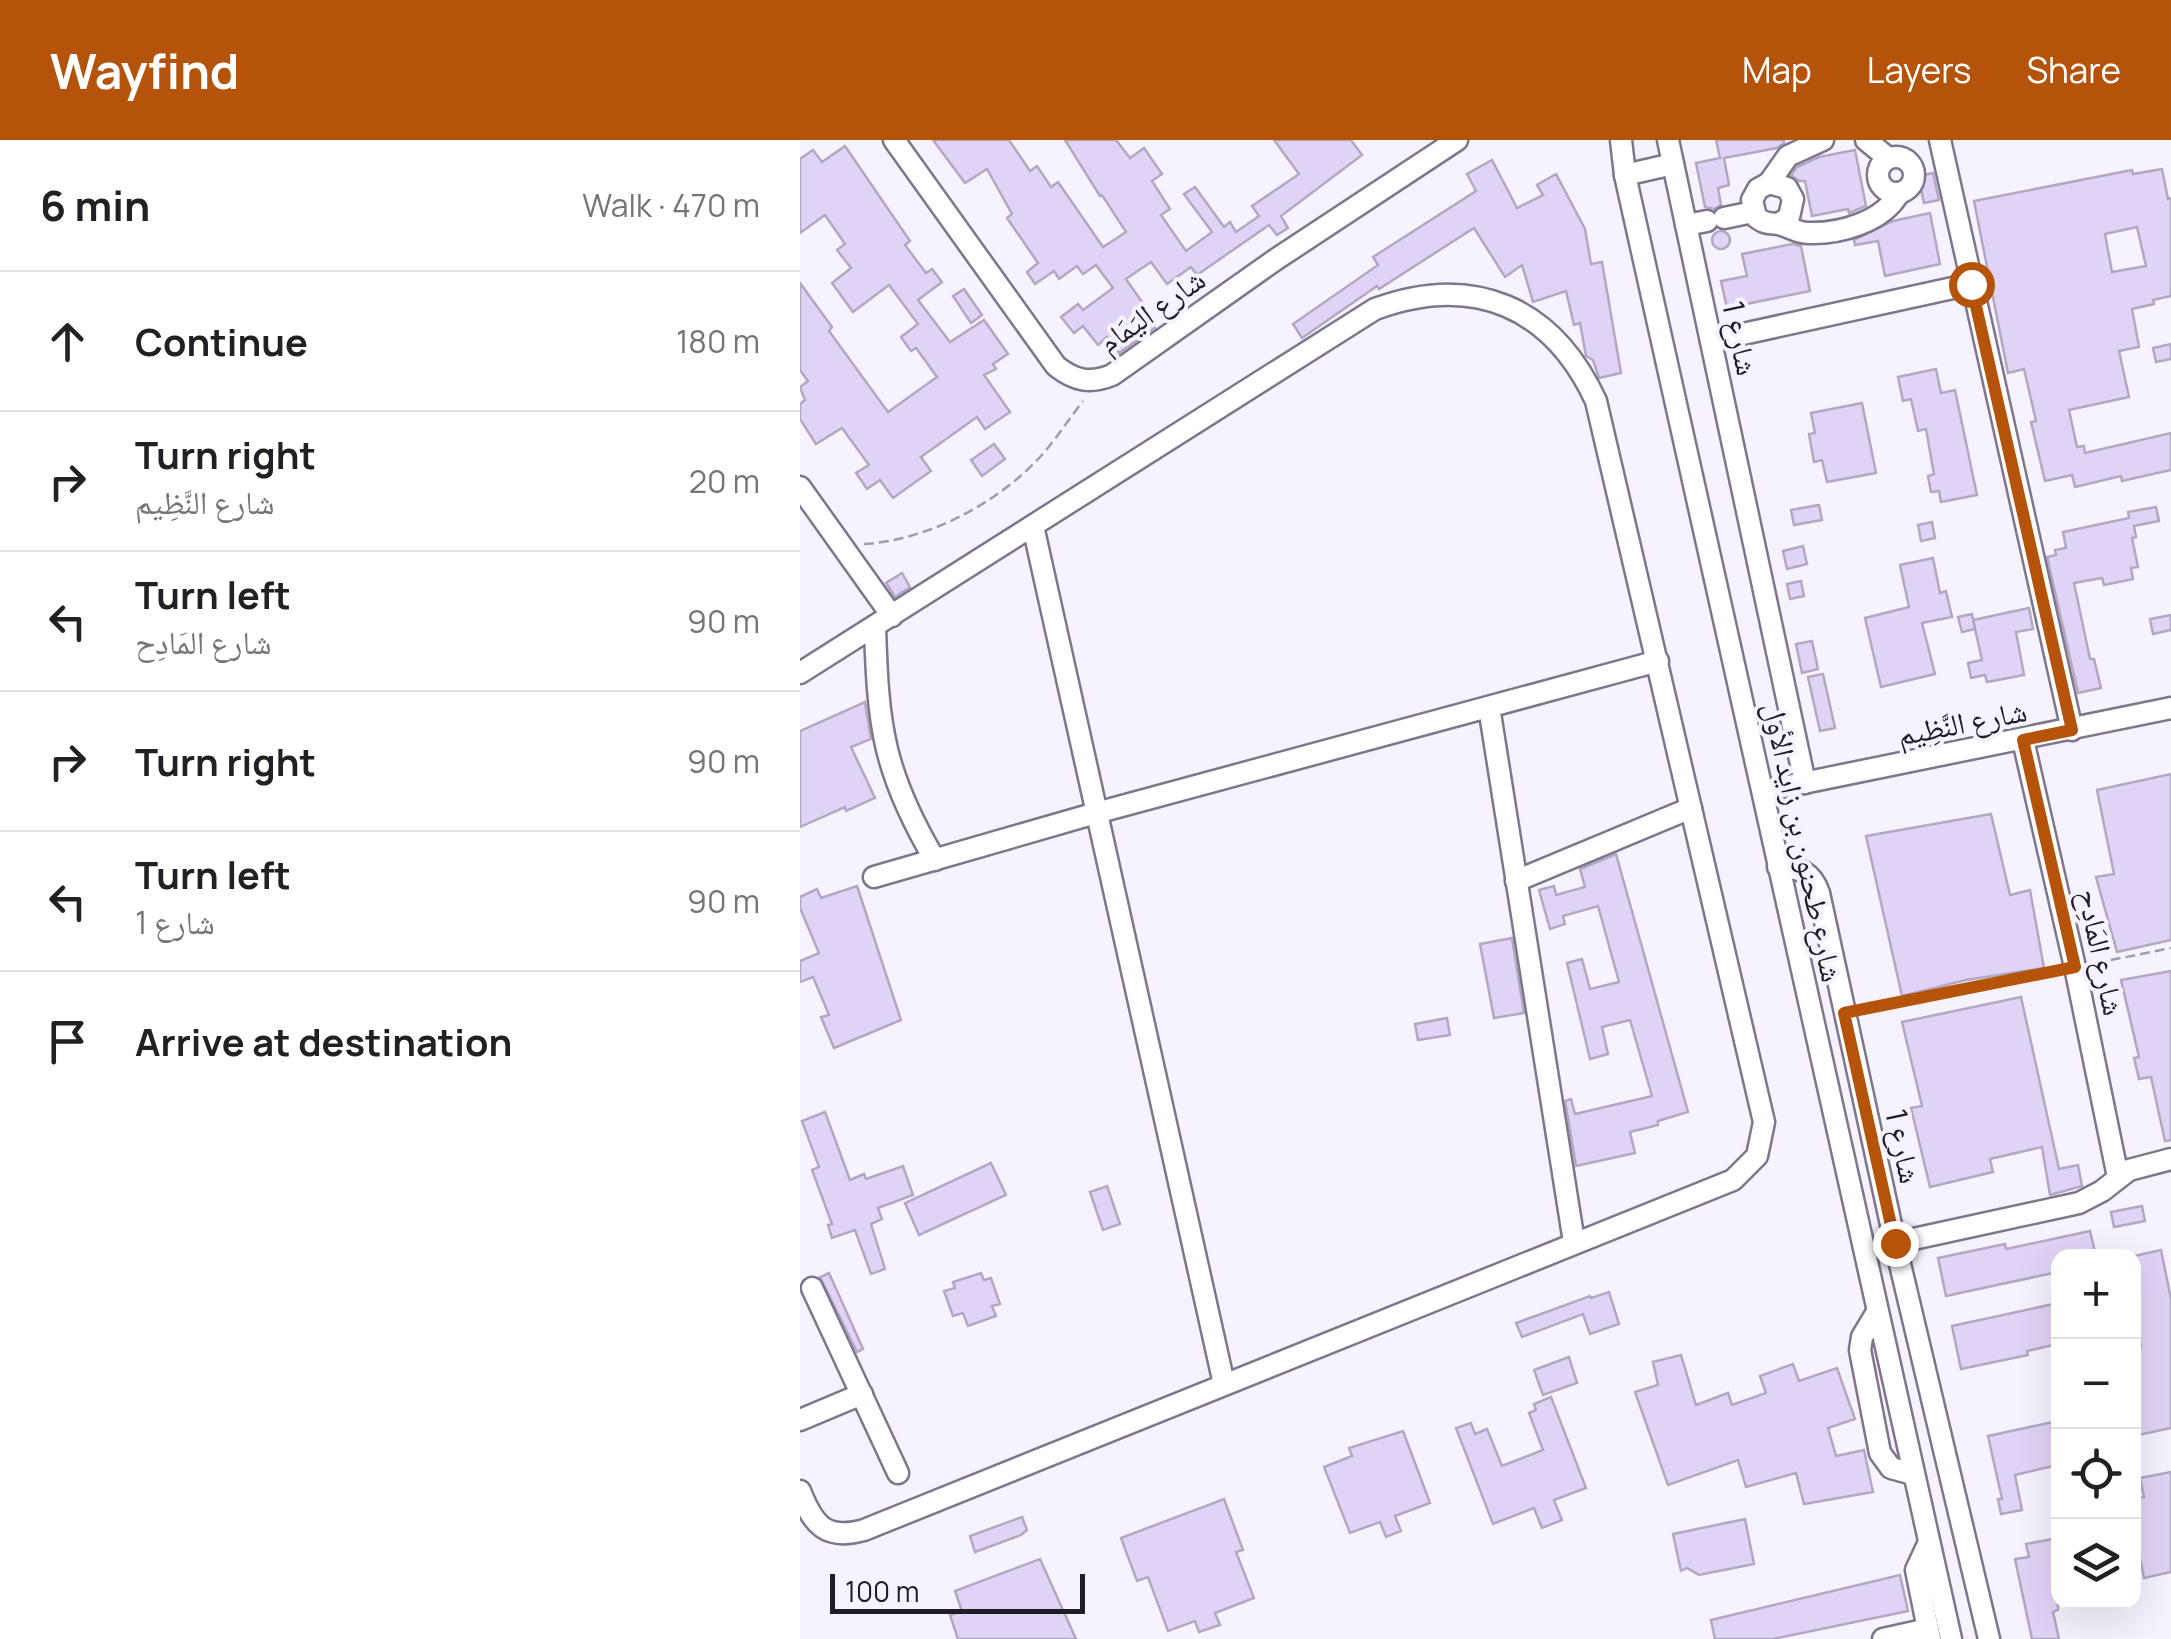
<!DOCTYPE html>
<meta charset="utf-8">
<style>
:root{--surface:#fff;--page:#f2f2f2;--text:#202124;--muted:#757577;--line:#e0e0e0;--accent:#b45309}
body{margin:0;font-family:Manrope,"Noto Naskh Arabic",sans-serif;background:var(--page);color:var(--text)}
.controls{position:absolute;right:30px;bottom:30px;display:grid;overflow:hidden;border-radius:20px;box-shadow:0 10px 40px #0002}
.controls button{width:90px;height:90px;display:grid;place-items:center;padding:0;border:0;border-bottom:2px solid var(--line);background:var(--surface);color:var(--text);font:50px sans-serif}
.scale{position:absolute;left:30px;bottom:25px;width:255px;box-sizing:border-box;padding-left:10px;border:5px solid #201d26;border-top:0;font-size:28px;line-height:35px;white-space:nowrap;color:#201d26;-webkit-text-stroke:8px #f7f3fe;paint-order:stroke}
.stop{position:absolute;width:30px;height:30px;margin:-22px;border:8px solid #b45309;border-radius:50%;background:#fff}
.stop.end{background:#b45309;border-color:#fff;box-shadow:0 2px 10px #0008}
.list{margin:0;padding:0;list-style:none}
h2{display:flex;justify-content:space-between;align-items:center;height:130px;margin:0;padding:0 40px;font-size:42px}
h2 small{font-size:32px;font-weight:400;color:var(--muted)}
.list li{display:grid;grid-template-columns:65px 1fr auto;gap:30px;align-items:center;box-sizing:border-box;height:140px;padding:0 40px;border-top:2px solid var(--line)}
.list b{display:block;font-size:38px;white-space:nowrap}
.list p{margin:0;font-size:32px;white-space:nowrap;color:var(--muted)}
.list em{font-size:32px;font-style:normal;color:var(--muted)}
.icon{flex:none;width:55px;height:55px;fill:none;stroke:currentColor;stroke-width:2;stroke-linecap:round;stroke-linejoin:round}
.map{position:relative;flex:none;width:1371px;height:1499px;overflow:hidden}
header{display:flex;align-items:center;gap:60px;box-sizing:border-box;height:140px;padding:0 50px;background:var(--accent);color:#fff}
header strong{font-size:48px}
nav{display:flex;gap:55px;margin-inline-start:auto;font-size:35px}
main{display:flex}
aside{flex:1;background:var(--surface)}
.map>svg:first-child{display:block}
.building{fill:#e1d3f5;stroke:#b3a8c2;stroke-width:2.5;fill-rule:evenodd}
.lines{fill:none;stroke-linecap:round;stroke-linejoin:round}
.minor-casing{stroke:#7f758d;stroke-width:25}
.path{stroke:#a19da7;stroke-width:2.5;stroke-dasharray:10 5;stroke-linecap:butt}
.minor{stroke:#fff;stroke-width:20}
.route{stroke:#b45309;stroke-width:12}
.labels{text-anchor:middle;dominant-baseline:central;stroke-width:8;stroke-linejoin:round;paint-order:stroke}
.street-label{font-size:30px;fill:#201d26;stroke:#f7f3fe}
</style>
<header>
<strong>Wayfind</strong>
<nav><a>Map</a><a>Layers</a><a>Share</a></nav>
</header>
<main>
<aside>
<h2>6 min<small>Walk · 470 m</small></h2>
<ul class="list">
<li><svg class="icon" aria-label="ahead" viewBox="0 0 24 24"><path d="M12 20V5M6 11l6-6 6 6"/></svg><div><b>Continue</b></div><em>180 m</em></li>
<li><svg class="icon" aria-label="right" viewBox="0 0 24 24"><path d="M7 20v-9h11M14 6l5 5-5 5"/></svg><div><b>Turn right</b><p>شارع النَّظِيم</p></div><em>20 m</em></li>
<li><svg class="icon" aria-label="left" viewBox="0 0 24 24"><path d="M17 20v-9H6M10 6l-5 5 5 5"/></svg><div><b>Turn left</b><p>شارع المَادِح</p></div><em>90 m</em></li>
<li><svg class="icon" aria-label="right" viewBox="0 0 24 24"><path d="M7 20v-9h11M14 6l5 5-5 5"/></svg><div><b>Turn right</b></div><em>90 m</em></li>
<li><svg class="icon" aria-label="left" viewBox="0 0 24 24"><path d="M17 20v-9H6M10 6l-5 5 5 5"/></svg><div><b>Turn left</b><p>شارع 1</p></div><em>90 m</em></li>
<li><svg class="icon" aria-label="arrive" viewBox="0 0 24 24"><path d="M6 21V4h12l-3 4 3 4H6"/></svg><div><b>Arrive at destination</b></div></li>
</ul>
</aside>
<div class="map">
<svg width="1371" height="1499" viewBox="0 0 1371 1499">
<rect width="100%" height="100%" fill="#f7f3fe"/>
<g class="building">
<path d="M 133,0 L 209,0 L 230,31 L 237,26 L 251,47 L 258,42 L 303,107 L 326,92 L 302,55 L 300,56 L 265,0 L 316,0 L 330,18 L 344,8 L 362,34 L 352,41 L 370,69 L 361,75 L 386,111 L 412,92 L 384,54 L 395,47 L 424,87 L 430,82 L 436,92 L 459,76 L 452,66 L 499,34 L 474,0 L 551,0 L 562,15 L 481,76 L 488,88 L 477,95 L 469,85 L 397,135 L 391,127 L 367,144 L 351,122 L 326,139 L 349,172 L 345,175 L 355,188 L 319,213 L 307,197 L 298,205 L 283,186 L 274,193 L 261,177 L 278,164 L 283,170 L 313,148 L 296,125 L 283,134 L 277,126 L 259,139 L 254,131 L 235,144 L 227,132 L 238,123 L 207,78 L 212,74 L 187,29 L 165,43 Z"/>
<path d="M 916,0 L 984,0 L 984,3 L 977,8 L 924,18 L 929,45 L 918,48 L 921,65 L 914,69 L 905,67 L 896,23 L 920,18 Z"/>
<path d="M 45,6 L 110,101 L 105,105 L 126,133 L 132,129 L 142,142 L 118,160 L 150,202 L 184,180 L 208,214 L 193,224 L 196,229 L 184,235 L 210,272 L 185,289 L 177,277 L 121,317 L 131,331 L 93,358 L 80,340 L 67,349 L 56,333 L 69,325 L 42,288 L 16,304 L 0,279 L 0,264 L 5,260 L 0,247 L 8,241 L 0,230 L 0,143 L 32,187 L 29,191 L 88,272 L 137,237 L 116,208 L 111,211 L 101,197 L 118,184 L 89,145 L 53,172 L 32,143 L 51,128 L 37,110 L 45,104 L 25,75 L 0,93 L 0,19 L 13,10 L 22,22 Z"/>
<path d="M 1055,10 L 1066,66 L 1049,73 L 1048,69 L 1012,76 L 1005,41 L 999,41 L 991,35 L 997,27 L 1019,17 Z"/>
<path d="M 692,20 L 717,68 L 743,55 L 737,45 L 756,34 L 785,89 L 791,124 L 802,122 L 821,233 L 799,238 L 793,220 L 786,216 L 780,183 L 774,185 L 766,151 L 733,162 L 722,125 L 705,137 L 674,88 L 579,149 L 577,146 L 502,198 L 493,184 L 578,125 L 573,117 L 676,51 L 667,34 Z"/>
<path d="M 1362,29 L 1368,59 L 1371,58 L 1371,156 L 1353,160 L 1354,164 L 1332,169 L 1339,207 L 1319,211 L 1329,257 L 1269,270 L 1277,307 L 1284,306 L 1285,313 L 1371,293 L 1371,330 L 1322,341 L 1321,336 L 1275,347 L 1272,335 L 1245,341 L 1231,282 L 1236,281 L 1224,229 L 1208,233 L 1174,61 L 1332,30 L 1333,34 ZM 1337,87 L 1346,126 L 1312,132 L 1305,94 Z"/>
<path d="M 1133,33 L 1139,60 L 1124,63 L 1118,36 Z"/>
<path d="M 1130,73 L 1140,124 L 1085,136 L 1078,101 L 1055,105 L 1054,100 L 1093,81 Z"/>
<circle cx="921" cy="100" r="9"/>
<path d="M 992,104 L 1001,106 L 1010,151 L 927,168 L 921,141 L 947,136 L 942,114 Z"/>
<path d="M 164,149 L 182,175 L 171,183 L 153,156 Z"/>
<path d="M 1371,204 L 1371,219 L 1356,222 L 1353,208 Z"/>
<path d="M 1136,229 L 1141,253 L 1155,250 L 1177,355 L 1141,362 L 1139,351 L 1131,352 L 1128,336 L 1134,334 L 1126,289 L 1118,291 L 1111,259 L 1103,261 L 1098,237 Z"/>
<path d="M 1062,263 L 1076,333 L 1027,342 L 1022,320 L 1014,322 L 1009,294 L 1015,293 L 1011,273 Z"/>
<path d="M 194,304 L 205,319 L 182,336 L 171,320 Z"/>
<path d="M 1019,365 L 1022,380 L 994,385 L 991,370 Z"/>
<path d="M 1356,367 L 1359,381 L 1334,386 L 1336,397 L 1332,398 L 1338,427 L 1331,428 L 1333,439 L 1304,445 L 1302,438 L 1274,443 L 1290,519 L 1294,519 L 1301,548 L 1278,553 L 1247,417 L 1256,415 L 1255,410 L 1266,408 L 1263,392 L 1329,378 L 1328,372 Z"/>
<path d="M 1132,382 L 1135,398 L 1121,401 L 1118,385 Z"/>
<path d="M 1003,406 L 1007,424 L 987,429 L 983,411 Z"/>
<path d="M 1133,418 L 1140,453 L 1146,451 L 1152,477 L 1122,483 L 1135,534 L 1081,547 L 1065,478 L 1109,467 L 1100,425 Z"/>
<path d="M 102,433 L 110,447 L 95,457 L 86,443 Z"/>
<path d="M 1001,441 L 1004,456 L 990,459 L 987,444 Z"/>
<path d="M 1229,468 L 1233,489 L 1216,492 L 1224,535 L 1187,542 L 1185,535 L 1171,538 L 1168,523 L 1182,520 L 1173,480 Z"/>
<path d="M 1172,474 L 1175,489 L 1162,492 L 1158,477 Z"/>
<path d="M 1371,475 L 1371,490 L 1353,494 L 1350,479 Z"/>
<path d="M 1012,501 L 1018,529 L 1002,533 L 996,504 Z"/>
<path d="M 1023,534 L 1035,588 L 1020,591 L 1008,537 Z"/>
<path d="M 65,562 L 71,599 L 51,607 L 75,658 L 46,671 L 45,667 L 0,687 L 0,591 Z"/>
<path d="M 1371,634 L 1371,800 L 1317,812 L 1296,737 L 1314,734 L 1297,650 Z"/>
<path d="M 1191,674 L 1210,755 L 1230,750 L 1244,828 L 1166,840 L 1102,856 L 1066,696 Z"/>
<path d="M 816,714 L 888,972 L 858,981 L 858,985 L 830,992 L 835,1013 L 776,1026 L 765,961 L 771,959 L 775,974 L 852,956 L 830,880 L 802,887 L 808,914 L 790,919 L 767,823 L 782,819 L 790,849 L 819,842 L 798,766 L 763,776 L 765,784 L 750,789 L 739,750 L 754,746 L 756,755 L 785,747 L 780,729 Z"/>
<path d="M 57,746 L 101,880 L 34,908 L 21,877 L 29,875 L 13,837 L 0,842 L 0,821 L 19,813 L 0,768 L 0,757 L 17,749 L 21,758 Z"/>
<path d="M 712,798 L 724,873 L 694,878 L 680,804 Z"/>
<path d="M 1371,831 L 1371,1000 L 1365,1001 L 1351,937 L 1339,939 L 1334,918 L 1339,917 L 1321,840 Z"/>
<path d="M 1221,857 L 1259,1029 L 1278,1025 L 1282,1046 L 1250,1055 L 1242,1007 L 1190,1019 L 1193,1032 L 1130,1047 L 1111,968 L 1122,966 L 1102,882 Z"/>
<path d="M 647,878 L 650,895 L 618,900 L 615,884 Z"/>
<path d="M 25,972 L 50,1040 L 64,1034 L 66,1039 L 103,1026 L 113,1055 L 78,1068 L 82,1079 L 71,1084 L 85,1129 L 71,1134 L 55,1090 L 32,1098 L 28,1085 L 32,1084 L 12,1030 L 19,1027 L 2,981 Z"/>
<path d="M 191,1023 L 206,1055 L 119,1095 L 105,1063 Z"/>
<path d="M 307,1046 L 320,1084 L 303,1090 L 290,1052 Z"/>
<path d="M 1342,1066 L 1345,1081 L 1314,1087 L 1311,1072 Z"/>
<path d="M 1290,1091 L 1296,1116 L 1258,1116 L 1258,1132 L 1146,1156 L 1138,1118 L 1205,1104 L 1206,1109 Z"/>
<path d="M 1361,1110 L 1371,1159 L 1371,1288 L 1334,1296 L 1334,1209 L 1341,1207 L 1334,1173 L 1334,1116 Z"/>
<path d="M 29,1133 L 63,1209 L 57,1212 L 20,1137 Z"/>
<path d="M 181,1133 L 184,1140 L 191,1138 L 200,1164 L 192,1166 L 196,1176 L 168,1186 L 163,1173 L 153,1176 L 144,1151 L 155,1148 L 153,1142 Z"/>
<path d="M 809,1152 L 819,1184 L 790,1194 L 783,1174 L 722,1197 L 716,1183 L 790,1156 L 791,1158 Z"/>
<path d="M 1258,1163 L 1258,1204 L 1227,1211 L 1228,1215 L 1161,1229 L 1152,1186 Z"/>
<path d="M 881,1215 L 896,1265 L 928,1253 L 932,1265 L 966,1253 L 960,1236 L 993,1224 L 999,1241 L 1037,1228 L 1055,1279 L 1028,1288 L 1036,1316 L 1064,1310 L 1073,1352 L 1004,1364 L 996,1333 L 946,1347 L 938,1320 L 868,1345 L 835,1252 L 858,1245 L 853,1222 Z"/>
<path d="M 769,1217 L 777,1243 L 743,1255 L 734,1230 Z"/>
<path d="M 751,1257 L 786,1348 L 754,1360 L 762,1380 L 742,1388 L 734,1368 L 693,1384 L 656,1288 L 671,1283 L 675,1294 L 687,1289 L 702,1326 L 743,1310 L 729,1273 L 736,1270 L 734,1264 Z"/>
<path d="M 1258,1281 L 1258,1325 L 1215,1335 L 1222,1370 L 1201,1374 L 1198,1359 L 1202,1359 L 1188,1296 Z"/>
<path d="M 603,1291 L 630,1363 L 595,1376 L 601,1391 L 586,1397 L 580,1382 L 550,1393 L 524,1327 L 552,1316 L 549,1308 Z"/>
<path d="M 1371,1332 L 1371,1432 L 1344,1438 L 1334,1389 L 1334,1359 L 1344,1357 L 1340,1338 Z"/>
<path d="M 424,1359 L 443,1410 L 436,1412 L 454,1458 L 415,1473 L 420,1485 L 399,1492 L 395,1481 L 368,1491 L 348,1437 L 337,1441 L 321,1398 Z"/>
<path d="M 222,1377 L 227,1390 L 221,1395 L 175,1412 L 170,1396 Z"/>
<path d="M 945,1379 L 954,1424 L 899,1435 L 887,1428 L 881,1431 L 873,1394 Z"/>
<path d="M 1258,1398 L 1258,1470 L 1253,1472 L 1259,1499 L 1232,1499 L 1215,1419 L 1229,1417 L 1226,1404 Z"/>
<path d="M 240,1419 L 276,1499 L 158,1499 L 150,1475 L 162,1471 L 155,1451 Z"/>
<path d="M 1100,1435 L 1108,1471 L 973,1499 L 915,1499 L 911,1480 Z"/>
</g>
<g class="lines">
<g class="minor-casing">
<g id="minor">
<path d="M 94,0 L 256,226 C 275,241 290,244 312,235 L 475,120 L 657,0"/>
<path d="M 821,0 L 825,35 L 1151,1499"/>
<path d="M 868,0 L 1005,643"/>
<path d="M 1066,0 L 1088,18"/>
<path d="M 1140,0 L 1272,590"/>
<circle cx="1096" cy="35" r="18"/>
<path d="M 825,35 L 873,24"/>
<path d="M 969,43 L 988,16 L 1023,0"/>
<path d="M 924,78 L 953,72"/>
<path d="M 979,84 L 989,77 L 993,59 L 987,48 L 969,43 L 958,49 L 952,60 L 956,77 C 965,84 968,83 978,84 C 988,86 997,93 1008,93 C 1040,94 1083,82 1099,53"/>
<path d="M 886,85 L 907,81"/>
<path d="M 911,201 L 1171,144"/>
<path d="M 0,347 L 92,476"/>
<path d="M 233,386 L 424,1244"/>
<path d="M 75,487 C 78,586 83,632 135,720"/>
<path d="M 0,533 L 575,169 C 673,133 752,166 796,261 L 964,982 L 957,1016 L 933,1040 L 64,1390 C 25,1401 13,1384 0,1351"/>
<path d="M 689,567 L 774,1102"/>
<path d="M 1223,600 L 1275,827 L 1318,1037"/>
<path d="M 964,651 L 1371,568"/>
<path d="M 978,727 C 999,727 1012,732 1019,753 L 1095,1103 L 1189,1499"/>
<path d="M 74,737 L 296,673 L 858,521"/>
<path d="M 716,741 L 891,668"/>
<path d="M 1095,1103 L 1279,1063 L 1302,1051 L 1329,1030 L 1371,1019"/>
<path d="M 12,1148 L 98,1333"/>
<path d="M 1077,1172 L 1062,1197 L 1060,1210 L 1080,1313 L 1091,1328 L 1113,1334"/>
<path d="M 0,1280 L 62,1254"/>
<path d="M 1129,1402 L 1116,1430 L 1130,1499"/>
<path d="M 1083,1499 L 1128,1489"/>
</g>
</g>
<g class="path">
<path d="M 64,404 C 128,400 197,364 241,316 C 256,299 269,279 283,261"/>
<path d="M 1296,823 L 1371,808"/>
<path d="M 1065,869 L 1259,830"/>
</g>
<use href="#minor" class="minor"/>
</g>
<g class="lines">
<path class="route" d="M 1095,1103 L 1044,873 L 1275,827 L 1223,600 L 1272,590 L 1171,144"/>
</g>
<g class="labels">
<g class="street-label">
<text transform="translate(351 170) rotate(-35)">شارع اليَمَام</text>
<text transform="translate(941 198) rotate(78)">شارع 1</text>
<text transform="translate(1162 582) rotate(-11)">شارع النَّظِيم</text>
<text transform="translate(1004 702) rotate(78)">شارع طحنون بن زايد الأول</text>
<text transform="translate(1302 812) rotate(78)">شارع المَادِح</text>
<text transform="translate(1104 1006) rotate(78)">شارع 1</text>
</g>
</g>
</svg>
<div class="controls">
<button>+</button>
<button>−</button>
<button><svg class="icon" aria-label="locate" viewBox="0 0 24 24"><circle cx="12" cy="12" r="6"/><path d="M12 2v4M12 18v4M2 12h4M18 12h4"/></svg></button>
<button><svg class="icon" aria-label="layers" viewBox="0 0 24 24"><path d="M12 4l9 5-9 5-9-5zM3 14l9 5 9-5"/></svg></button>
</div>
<div class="scale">100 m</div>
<div class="stop" style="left:1171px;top:144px"></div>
<div class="stop end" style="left:1095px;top:1103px"></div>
</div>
</main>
